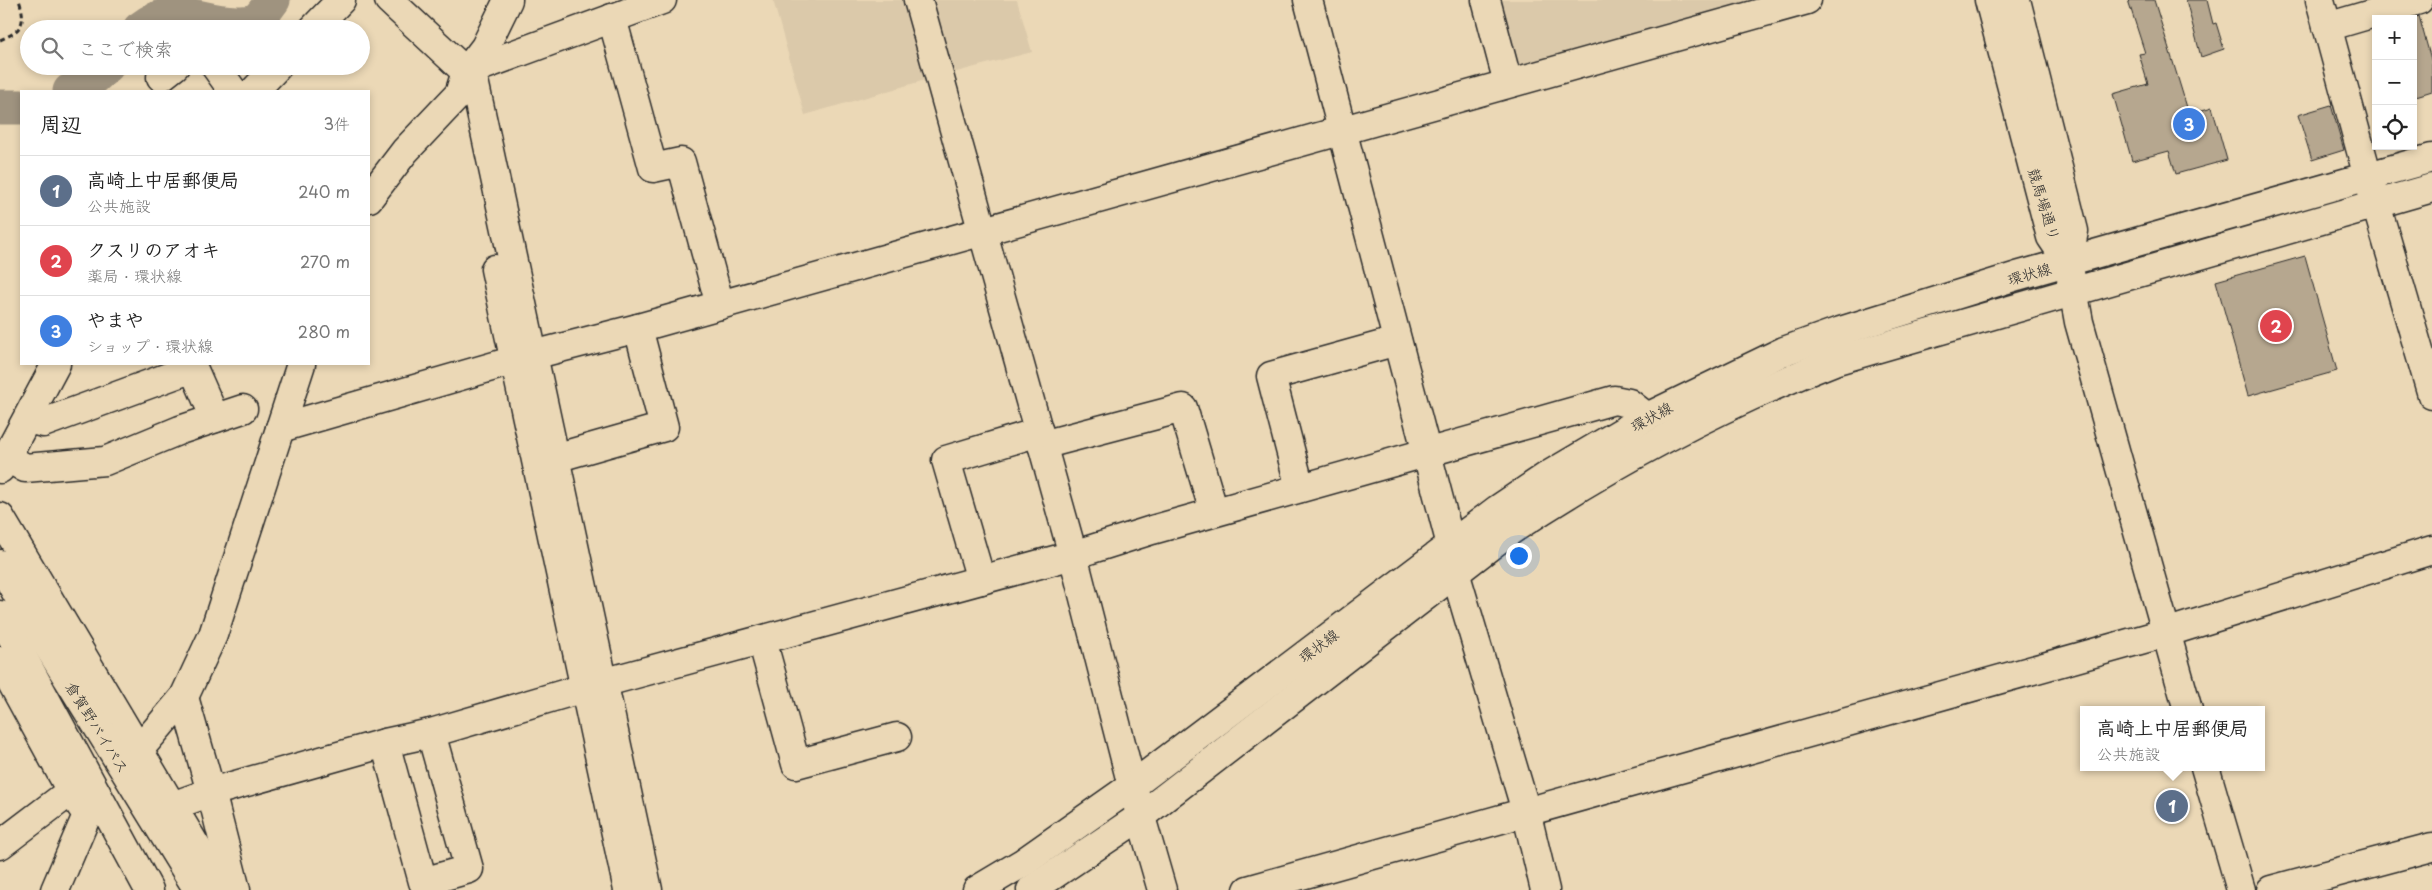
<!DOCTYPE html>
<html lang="ja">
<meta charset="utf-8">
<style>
:root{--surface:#fff;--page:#f6f6f6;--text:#222;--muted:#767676;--line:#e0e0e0;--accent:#2b2b2b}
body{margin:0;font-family:"Playpen Sans","Klee One",sans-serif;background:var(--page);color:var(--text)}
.controls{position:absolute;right:15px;top:15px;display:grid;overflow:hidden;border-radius:0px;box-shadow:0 2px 8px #0003}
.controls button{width:45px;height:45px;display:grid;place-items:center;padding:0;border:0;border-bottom:1px solid var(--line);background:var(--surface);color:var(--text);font:25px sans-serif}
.you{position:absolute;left:1518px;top:555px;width:18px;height:18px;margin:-12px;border:4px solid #fff;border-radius:50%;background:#1a73e8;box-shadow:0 0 0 8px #1a73e833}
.badge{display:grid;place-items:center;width:32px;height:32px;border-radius:50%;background:var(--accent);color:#fff;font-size:16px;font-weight:700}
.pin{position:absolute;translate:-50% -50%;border:2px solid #fff;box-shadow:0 1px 5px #0006}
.popup{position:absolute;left:2080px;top:706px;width:185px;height:65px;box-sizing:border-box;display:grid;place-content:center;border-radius:0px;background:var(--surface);filter:drop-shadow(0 1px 4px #0005);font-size:16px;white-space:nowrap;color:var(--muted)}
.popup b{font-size:19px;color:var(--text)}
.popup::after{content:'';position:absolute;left:50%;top:100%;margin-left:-10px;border:10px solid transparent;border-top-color:var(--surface)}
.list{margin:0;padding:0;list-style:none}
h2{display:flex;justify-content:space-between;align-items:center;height:65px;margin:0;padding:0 20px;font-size:21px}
h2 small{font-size:16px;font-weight:400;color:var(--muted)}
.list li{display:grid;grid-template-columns:32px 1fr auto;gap:15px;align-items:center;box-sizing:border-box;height:70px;padding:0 20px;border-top:1px solid var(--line)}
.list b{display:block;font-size:19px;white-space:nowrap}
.list p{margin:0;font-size:16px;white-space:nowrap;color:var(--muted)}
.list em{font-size:16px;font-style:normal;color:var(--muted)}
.icon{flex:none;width:28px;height:28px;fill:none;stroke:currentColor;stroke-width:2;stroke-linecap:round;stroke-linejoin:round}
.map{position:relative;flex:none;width:2432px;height:890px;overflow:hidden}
.search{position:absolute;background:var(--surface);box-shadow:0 2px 8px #0003;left:20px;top:20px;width:350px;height:55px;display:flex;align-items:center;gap:12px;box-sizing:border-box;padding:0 18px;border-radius:28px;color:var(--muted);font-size:19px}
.panel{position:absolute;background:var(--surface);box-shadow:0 2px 8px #0003;left:20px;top:90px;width:350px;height:275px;border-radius:0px}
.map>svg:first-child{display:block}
.built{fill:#dbc9aa}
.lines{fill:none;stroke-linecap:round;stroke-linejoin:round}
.stream{stroke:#71695d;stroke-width:5.5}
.river{stroke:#9f937f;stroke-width:35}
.building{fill:#b6a78f;stroke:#2b2b2b}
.minor-casing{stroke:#2b2b2b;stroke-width:31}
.highway-casing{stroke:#2b2b2b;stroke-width:31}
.path{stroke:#2b2b2b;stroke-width:3;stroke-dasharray:5 4;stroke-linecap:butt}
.minor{stroke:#ebd8b6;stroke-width:28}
.highway{stroke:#ebd8b6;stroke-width:28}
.labels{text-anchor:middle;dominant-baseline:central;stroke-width:4;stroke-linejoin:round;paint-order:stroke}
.street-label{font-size:15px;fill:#2b2b2b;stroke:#ebd8b6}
</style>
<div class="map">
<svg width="2432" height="890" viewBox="0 0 2432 890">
<rect width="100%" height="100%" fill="#ebd8b6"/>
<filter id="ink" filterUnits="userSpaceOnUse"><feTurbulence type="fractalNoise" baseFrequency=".02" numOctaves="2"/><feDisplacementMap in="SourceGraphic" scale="10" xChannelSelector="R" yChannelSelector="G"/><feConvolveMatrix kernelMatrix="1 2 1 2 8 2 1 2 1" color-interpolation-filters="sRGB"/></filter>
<g filter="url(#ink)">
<g class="built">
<path d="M 773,0 L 910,0 L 932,78 L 805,115 Z"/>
<path d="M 924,0 L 1017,0 L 1032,52 L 945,75 Z"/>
<path d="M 1492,0 L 1771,0 L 1513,75 Z"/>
</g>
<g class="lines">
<path class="stream" d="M 163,3 L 164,0"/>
<g class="river">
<path d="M 140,29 C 176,0 193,22 236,23 C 241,23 250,23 255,21 C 262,17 268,6 273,0"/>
<path d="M 70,91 L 90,81 L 107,66"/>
<path d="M 0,107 L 21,107"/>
</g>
</g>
<g class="building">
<path d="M 2128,0 L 2154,0 L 2189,114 L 2212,107 L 2227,160 L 2176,174 L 2169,151 L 2132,161 L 2113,94 L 2148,84 L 2139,54 L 2145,53 Z"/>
<path d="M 2186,0 L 2207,0 L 2213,24 L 2216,23 L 2224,49 L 2201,57 Z"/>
<path d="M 2419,16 L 2432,63 L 2432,91 L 2413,97 L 2413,18 Z"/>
<path d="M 2331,105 L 2344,150 L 2312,160 L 2298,115 Z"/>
<path d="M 2305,256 L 2337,371 L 2248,396 L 2216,281 Z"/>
</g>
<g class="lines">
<g class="minor-casing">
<g id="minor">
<path d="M 389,0 L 466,72 L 475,85 L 648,890"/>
<path d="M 918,0 L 1073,555 L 1132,786 L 1162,890"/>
<path d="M 1308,0 L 1451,545"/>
<path d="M 1486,0 L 1508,83"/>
<path d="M 1989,0 L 2051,237 L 2068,262"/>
<path d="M 2016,0 L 2074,231 L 2068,262 L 2079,322 L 2188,710"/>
<path d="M 2320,0 L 2368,177 L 2432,395"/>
<path d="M 612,18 L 653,168 L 681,162 L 720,305"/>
<path d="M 2327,27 L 2419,0"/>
<path d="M 313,29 L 341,0"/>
<path d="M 215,66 L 233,91"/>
<path d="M 466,72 L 485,47 L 508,0"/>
<path d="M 161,77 L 175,66"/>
<path d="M 254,91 L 278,66"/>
<path d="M 369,198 L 405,151 L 459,94 L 466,72 L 662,0"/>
<path d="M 495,269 L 628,890"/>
<path d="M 28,419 L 43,423 L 193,368 L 215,418"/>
<path d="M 280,428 L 533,355 L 638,328 L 1807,0"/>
<path d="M 1042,445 L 1183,408 L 1214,512"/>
<path d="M 7,457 L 25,468 L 105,461 L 180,430 L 243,409"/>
<path d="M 555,458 L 664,427 L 638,328"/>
<path d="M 0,469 L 56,364"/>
<path d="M 1300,488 L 1271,376 L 1397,341"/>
<path d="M 0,517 L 222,890"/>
<path d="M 1455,572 L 1526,811 L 1545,890"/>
<path d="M 981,580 L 946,460 L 1039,432"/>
<path d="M 762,640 L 796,764 L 897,737"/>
<path d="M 0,661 L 71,791 L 87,815 L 55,890"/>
<path d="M 184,697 L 211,792 L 236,890"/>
<path d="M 385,743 L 423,882 L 469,869 L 431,733"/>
<path d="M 139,750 L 184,697 L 213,635 L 301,364"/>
<path d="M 2205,767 L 2241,890"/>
<path d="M 172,806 L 211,792 L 385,743 L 431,733 L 584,688 L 1073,555 L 1152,530 L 1614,400 L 1629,403 L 1647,417"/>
<path d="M 0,845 L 71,791"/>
<path d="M 977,890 L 1024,862 L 1132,786 L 1498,509 L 1547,476 L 1647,417 L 1784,351 L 1837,332 L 2017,276 L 2432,158"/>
<path d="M 1031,890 L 1141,816 L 1507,533 C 1611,464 1720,405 1837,360 L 2432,188"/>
<path d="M 1248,890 L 2165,633 L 2432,550"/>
<path d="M 2271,890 L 2432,847"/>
</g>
</g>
<g class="highway-casing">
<g id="highway">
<path d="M 0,564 L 30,617 L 198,890"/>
<path d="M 0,615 L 149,890"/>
</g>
</g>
<path class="path" d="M 0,40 C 21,31 27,24 19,0"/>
<use href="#minor" class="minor"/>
<use href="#highway" class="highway"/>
</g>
</g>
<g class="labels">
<g class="street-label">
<text transform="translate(2045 204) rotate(73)">競馬場通り</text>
<text transform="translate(2029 273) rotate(-16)">環状線</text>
<text transform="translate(1651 416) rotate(-29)">環状線</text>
<text transform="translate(1318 645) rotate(-37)">環状線</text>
<text transform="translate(98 727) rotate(58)">倉賀野バイパス</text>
</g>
</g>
</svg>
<div class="controls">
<button>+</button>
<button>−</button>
<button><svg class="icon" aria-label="locate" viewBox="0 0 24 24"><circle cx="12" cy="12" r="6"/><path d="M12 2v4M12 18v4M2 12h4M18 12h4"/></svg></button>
</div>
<div class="you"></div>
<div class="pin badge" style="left:2172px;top:806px;background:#5c6f8a">1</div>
<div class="popup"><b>高崎上中居郵便局</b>公共施設</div>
<div class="pin badge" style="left:2276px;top:326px;background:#e0444e">2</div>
<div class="pin badge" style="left:2189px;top:124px;background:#3f7fe0">3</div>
<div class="search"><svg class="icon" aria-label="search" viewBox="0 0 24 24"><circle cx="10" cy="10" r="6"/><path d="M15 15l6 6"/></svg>ここで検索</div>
<section class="panel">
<h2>周辺<small>3件</small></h2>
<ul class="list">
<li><span class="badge" style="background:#5c6f8a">1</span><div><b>高崎上中居郵便局</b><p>公共施設</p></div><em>240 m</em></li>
<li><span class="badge" style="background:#e0444e">2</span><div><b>クスリのアオキ</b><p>薬局 · 環状線</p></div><em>270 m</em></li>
<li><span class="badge" style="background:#3f7fe0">3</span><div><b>やまや</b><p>ショップ · 環状線</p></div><em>280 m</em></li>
</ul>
</section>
</div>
